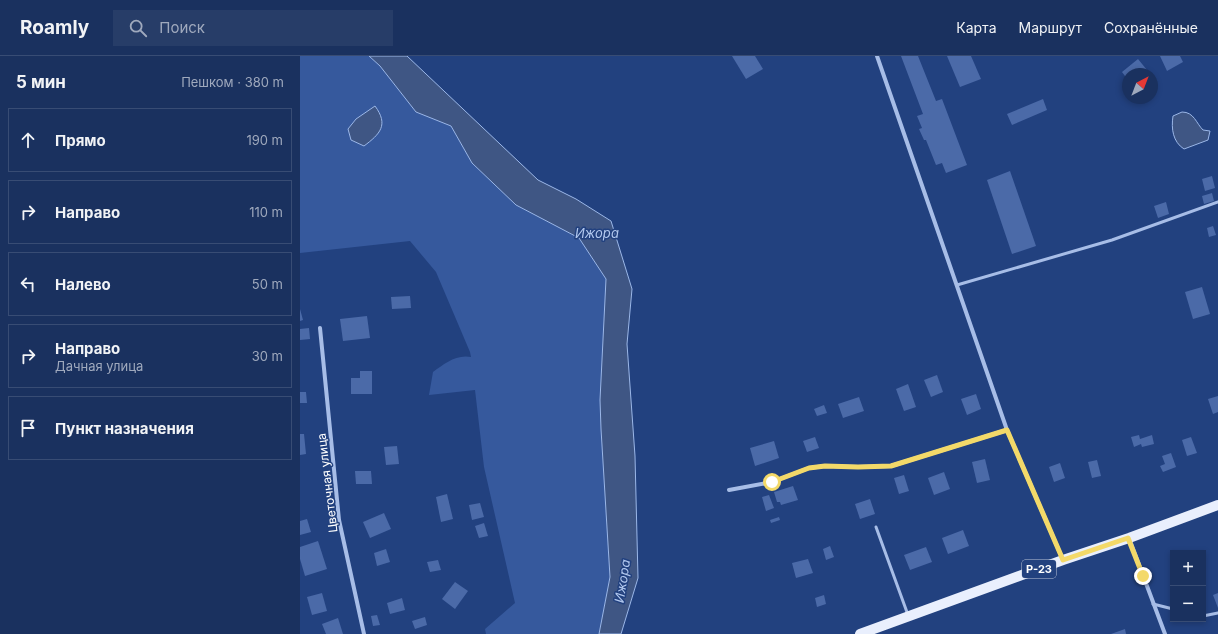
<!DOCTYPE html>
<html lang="ru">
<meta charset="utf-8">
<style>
:root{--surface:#1a315f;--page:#273d68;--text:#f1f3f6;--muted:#9fa9bd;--line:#384c74}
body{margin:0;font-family:Inter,sans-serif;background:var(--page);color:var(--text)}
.controls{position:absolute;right:12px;bottom:12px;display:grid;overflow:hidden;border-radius:0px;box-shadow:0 2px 6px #0003}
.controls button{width:36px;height:36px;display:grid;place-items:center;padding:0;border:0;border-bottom:1px solid var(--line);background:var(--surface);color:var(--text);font:20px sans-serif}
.compass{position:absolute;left:822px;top:12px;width:36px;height:36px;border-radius:50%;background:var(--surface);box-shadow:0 2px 6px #0003;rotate:42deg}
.stop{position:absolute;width:12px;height:12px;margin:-9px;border:3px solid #f3d969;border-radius:50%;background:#fff}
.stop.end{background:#f3d969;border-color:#fff;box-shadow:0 1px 4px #0008}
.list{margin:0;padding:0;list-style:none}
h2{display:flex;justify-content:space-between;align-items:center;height:52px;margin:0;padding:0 16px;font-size:17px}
h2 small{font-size:13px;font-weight:400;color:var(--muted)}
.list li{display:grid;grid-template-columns:26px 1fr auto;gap:12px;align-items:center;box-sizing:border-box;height:64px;margin:0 8px 8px;padding:0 8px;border:1px solid var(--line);border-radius:0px}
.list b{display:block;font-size:15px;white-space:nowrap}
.list p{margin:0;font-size:13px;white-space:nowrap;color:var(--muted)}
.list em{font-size:13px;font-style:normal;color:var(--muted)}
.icon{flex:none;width:22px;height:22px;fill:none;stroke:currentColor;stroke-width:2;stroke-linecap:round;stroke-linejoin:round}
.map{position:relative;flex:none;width:918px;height:578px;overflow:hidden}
header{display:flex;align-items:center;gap:24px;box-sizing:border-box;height:56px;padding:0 20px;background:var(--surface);border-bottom:1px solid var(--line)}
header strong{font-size:19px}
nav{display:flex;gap:22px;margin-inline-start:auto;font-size:14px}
.search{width:280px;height:36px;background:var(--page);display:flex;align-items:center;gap:10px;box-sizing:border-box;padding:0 14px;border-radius:0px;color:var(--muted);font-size:15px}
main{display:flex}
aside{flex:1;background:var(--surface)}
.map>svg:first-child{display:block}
.green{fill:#36599d}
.water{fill:#3f5684;stroke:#9bb7e8}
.building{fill:#4b6aa8}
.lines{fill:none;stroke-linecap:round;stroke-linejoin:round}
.service{stroke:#a7bde7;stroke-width:3}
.minor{stroke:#a7bde7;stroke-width:4}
.primary{stroke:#e9effd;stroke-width:10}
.route{stroke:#f3d969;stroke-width:5}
.labels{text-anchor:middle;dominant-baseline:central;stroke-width:3;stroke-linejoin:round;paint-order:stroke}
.shield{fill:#22417f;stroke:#bdc6d9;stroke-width:1}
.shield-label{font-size:11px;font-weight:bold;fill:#fff}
.street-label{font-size:12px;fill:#fff;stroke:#22417f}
.water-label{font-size:13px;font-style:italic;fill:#b2c8ee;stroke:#22417f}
</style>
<header>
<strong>Roamly</strong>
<div class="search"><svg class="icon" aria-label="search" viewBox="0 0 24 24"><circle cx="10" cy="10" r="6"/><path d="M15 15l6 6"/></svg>Поиск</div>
<nav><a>Карта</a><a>Маршрут</a><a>Сохранённые</a></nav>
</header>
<main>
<aside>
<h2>5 мин<small>Пешком · 380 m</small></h2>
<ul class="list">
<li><svg class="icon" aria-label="ahead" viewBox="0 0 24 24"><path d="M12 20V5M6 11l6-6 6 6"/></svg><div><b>Прямо</b></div><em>190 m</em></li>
<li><svg class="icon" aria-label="right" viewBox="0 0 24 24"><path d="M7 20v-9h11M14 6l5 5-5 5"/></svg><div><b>Направо</b></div><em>110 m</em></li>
<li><svg class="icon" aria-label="left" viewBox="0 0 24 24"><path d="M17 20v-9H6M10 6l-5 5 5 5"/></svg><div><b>Налево</b></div><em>50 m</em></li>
<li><svg class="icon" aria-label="right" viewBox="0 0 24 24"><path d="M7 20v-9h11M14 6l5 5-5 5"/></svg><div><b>Направо</b><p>Дачная улица</p></div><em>30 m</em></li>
<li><svg class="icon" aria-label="arrive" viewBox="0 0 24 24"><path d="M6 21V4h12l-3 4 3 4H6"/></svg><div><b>Пункт назначения</b></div></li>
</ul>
</aside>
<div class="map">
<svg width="918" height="578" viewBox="0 0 918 578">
<rect width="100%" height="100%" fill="#22417f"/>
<path class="green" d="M 0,0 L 69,0 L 80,10 L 116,56 L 151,70 L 172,107 L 216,149 L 279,182 L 306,223 L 300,344 L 301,373 L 310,521 L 299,578 L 186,578 L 185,573 L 215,547 L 184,411 L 175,334 L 129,339 L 133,316 C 144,308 156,298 171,301 L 170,296 L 136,216 L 110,185 L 0,197 Z"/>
<g class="water">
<path d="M 69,0 L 107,0 L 238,124 L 276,143 L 311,165 L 332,233 L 327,288 L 335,400 L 338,522 L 321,578 L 299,578 L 310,521 L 301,373 L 300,344 L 306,223 L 279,182 L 216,149 L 172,107 L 151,70 L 116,56 L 80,10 Z"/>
<path d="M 75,50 C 89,69 80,78 64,90 L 51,84 L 48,73 L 56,63 Z"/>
<path d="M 882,56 C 894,56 896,67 903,74 L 910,75 L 908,84 L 884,93 C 873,86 871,73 873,60 Z"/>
</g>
<g class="building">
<path d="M 432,0 L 455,0 L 463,13 L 446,23 Z"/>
<path d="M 601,0 L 618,0 L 636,45 L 642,43 L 667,109 L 646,117 L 642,107 L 636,109 L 626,84 L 624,84 L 619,73 L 622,72 L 617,60 L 623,58 Z"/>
<path d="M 647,0 L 671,0 L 681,23 L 660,31 Z"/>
<path d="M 860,0 L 880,0 L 883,6 L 867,15 Z"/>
<path d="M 838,3 L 847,14 L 842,18 L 828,18 L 828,24 L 822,16 Z"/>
<path d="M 743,43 L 747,54 L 712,69 L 707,58 Z"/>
<path d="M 710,115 L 736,190 L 712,198 L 687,124 Z"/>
<path d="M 912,120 L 915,132 L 905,135 L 902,123 Z"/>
<path d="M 912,137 L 914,145 L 904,148 L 902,140 Z"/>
<path d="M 866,146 L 869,158 L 858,162 L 854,150 Z"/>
<path d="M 913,170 L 916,179 L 909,181 L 907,172 Z"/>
<path d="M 902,231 L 910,258 L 893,263 L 885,236 Z"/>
<path d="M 110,240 L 111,252 L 92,253 L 91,241 Z"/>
<path d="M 0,253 L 3,264 L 0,265 Z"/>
<path d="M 67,260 L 70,282 L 43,285 L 40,263 Z"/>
<path d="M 9,272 L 10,283 L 0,284 L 0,273 Z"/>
<path d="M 60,315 L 72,315 L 72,338 L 51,338 L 51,322 L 60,322 Z"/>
<path d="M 637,319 L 643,336 L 631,341 L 624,324 Z"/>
<path d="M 608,328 L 616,351 L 604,355 L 596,333 Z"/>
<path d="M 0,336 L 6,336 L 7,347 L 0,347 Z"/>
<path d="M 676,338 L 681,353 L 667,359 L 661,343 Z"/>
<path d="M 918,340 L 918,356 L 913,358 L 908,343 Z"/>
<path d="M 559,341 L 564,355 L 543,362 L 538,348 Z"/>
<path d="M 524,349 L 527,357 L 517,360 L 514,353 Z"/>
<path d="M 0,378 L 4,378 L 6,398 L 0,399 Z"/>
<path d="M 839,379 L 840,383 L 852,379 L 854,388 L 842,391 L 841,388 L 834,391 L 831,381 Z"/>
<path d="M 515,381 L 519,392 L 507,396 L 503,385 Z"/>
<path d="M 891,381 L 897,397 L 887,400 L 882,384 Z"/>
<path d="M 474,385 L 479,402 L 455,410 L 450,392 Z"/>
<path d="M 97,390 L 99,408 L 86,409 L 84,391 Z"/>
<path d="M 871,397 L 876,411 L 863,416 L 860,410 L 865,408 L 862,400 Z"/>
<path d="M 685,403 L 690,424 L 677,427 L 672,406 Z"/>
<path d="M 797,404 L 801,420 L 792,422 L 788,406 Z"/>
<path d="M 760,407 L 765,422 L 754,426 L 749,411 Z"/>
<path d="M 55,415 L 71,415 L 72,428 L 56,428 Z"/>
<path d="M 644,416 L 650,433 L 634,439 L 628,422 Z"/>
<path d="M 604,419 L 609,435 L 599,438 L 594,422 Z"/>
<path d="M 493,430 L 498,444 L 481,449 L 480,446 L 477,446 L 474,436 Z"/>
<path d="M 147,438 L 153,463 L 141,466 L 136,441 Z"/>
<path d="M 469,439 L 474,452 L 466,455 L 462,441 Z"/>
<path d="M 570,443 L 575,458 L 560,463 L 555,448 Z"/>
<path d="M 180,447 L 184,461 L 172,464 L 169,449 Z"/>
<path d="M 84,457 L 91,473 L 70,482 L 63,466 Z"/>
<path d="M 479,461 L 480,464 L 471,467 L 470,464 Z"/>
<path d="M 7,463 L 11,476 L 0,479 L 0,465 Z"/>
<path d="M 184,467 L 188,480 L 179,482 L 175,470 Z"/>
<path d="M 663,474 L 669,490 L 648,498 L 642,482 Z"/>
<path d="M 18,485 L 27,513 L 5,520 L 0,503 L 0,491 Z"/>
<path d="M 530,490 L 534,501 L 526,504 L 523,493 Z"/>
<path d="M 626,491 L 632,506 L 610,514 L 604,499 Z"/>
<path d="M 86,493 L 90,506 L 77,510 L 74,497 Z"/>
<path d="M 508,503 L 513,517 L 496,522 L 492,507 Z"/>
<path d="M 138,504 L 141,514 L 130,516 L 127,506 Z"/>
<path d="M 155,526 L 168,535 L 155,553 L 142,543 Z"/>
<path d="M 22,537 L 27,555 L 12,559 L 7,541 Z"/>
<path d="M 918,537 L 918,552 L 913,539 Z"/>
<path d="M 524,539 L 526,548 L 517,551 L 515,542 Z"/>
<path d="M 102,542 L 105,554 L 90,558 L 87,547 Z"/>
<path d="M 77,559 L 80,569 L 73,570 L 71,560 Z"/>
<path d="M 125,561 L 127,569 L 115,573 L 112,565 Z"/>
<path d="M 38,562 L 43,578 L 26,578 L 22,568 Z"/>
<path d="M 825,573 L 826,578 L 811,578 Z"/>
</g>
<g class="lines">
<g class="service">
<path d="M 657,229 L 812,184 L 918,146"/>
<path d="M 576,471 L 608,559"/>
<path d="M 853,548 L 873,553"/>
<path d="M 903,560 L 918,557"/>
</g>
<g class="minor">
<path d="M 577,0 L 707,374 L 763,504"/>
<path d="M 20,272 L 39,464 L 64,578"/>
<path d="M 429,434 L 472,426 L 509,412 L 525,410 L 558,411 L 591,410 L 707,374"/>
<path d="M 829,482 L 865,578"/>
</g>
<path class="primary" d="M 560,578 L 763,504 L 829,482 L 918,449"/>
</g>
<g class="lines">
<path class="route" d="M 472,426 L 509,412 L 525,410 L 558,411 L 591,410 L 707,374 L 763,504 L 828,482 L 843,520"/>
</g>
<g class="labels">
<rect class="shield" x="722" y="504" width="34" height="18" rx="3"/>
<g class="shield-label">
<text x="739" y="513">Р-23</text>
</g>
<g class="street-label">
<text transform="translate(27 427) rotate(-97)">Цветочная улица</text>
</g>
<g class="water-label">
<text x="297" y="177">Ижора</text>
<text transform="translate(322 525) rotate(-81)">Ижора</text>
</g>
</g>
</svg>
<div class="controls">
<button>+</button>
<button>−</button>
</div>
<svg class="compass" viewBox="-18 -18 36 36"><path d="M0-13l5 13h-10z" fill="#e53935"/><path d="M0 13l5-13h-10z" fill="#9fa9bd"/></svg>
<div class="stop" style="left:472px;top:426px"></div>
<div class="stop end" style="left:843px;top:520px"></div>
</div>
</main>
